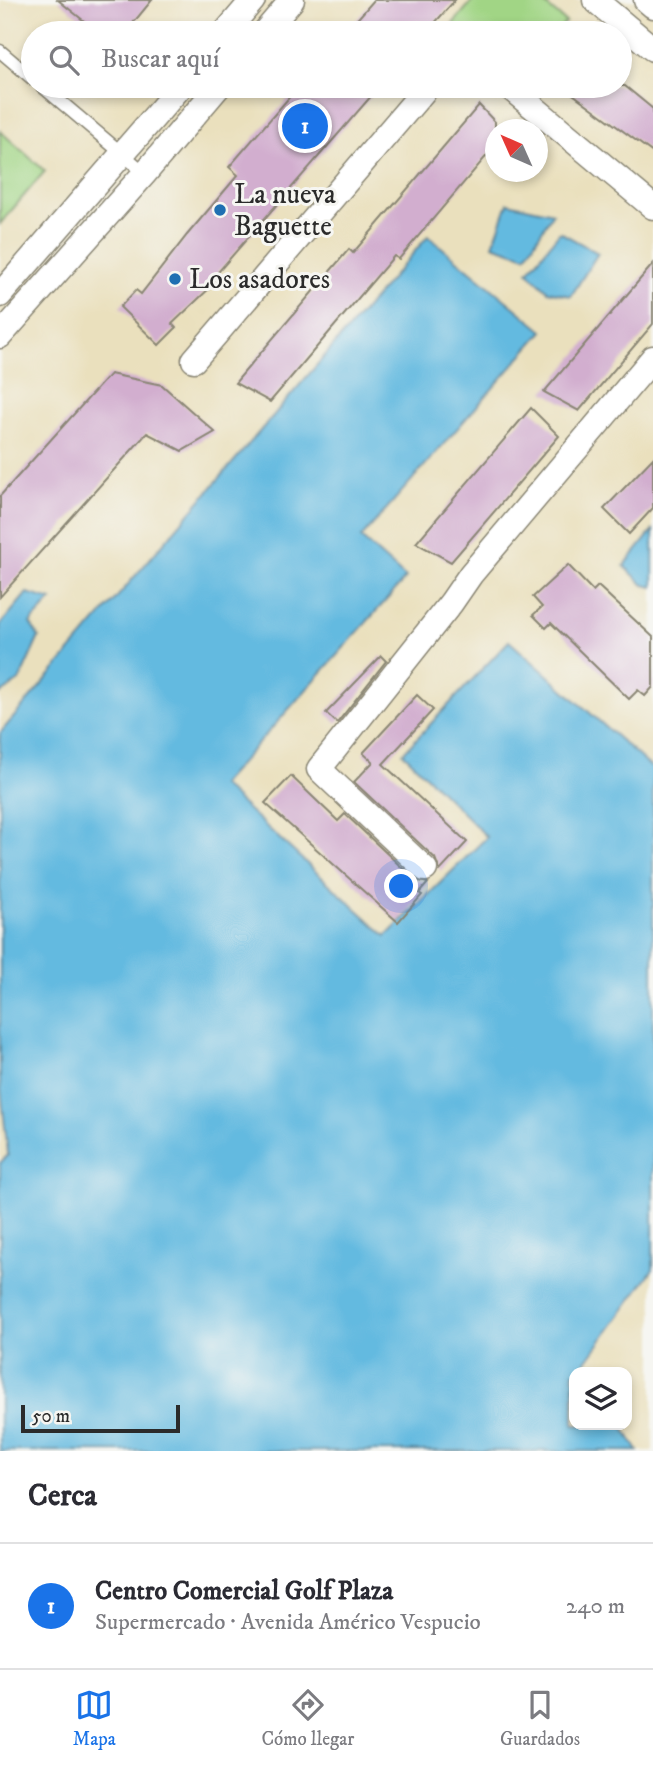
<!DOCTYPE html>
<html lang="es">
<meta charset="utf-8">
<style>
:root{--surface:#fff;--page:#f7f7f7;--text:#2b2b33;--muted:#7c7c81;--line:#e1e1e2;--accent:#1a73e8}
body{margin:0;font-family:"IM FELL DW Pica",serif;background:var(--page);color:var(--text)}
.controls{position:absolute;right:21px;bottom:21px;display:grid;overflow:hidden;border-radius:14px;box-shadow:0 4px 10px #0003}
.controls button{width:63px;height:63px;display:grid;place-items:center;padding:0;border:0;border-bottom:2px solid var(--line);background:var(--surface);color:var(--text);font:35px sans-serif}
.compass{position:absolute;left:485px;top:119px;width:63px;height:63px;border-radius:50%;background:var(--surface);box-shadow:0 4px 10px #0003;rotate:315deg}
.scale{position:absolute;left:21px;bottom:18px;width:159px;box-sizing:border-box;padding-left:7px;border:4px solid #2b2b2b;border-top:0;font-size:19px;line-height:24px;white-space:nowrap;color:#2b2b2b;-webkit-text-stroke:5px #f6f6f2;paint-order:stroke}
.you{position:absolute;left:402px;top:887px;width:24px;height:24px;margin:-18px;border:5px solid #fff;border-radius:50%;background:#1a73e8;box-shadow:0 0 0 10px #1a73e833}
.badge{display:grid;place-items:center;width:46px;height:46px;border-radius:50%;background:var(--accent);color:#fff;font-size:23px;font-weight:700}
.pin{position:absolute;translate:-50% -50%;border:4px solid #fff;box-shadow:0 2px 7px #0006}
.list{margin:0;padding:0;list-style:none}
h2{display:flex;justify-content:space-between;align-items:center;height:91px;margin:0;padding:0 28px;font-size:30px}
h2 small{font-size:23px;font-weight:400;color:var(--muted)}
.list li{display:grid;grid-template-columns:46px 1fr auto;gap:21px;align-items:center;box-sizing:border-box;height:126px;padding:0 28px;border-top:2px solid var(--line)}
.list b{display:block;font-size:26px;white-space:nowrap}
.list p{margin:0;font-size:23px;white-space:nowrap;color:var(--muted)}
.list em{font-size:23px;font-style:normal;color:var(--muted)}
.icon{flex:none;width:38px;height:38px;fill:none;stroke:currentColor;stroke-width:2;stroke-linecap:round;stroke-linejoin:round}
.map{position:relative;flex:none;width:653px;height:1451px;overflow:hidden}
.search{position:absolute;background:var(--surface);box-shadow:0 4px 10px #0003;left:21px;right:21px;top:21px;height:77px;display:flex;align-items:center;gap:18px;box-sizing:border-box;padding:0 24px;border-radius:38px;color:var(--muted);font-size:26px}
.sheet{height:217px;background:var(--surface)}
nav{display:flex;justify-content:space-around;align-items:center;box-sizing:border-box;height:98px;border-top:2px solid var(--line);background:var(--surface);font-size:19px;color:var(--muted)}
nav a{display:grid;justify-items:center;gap:4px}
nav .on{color:var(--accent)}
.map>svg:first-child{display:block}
.green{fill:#a1d585;stroke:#668058;stroke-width:2}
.water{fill:#64bae0;stroke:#487286;stroke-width:2}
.building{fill:#d2aecf}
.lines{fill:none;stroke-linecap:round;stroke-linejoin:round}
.service-casing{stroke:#8a8674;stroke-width:15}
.minor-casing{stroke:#8a8674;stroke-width:27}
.service{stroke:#fff;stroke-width:12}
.minor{stroke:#fff;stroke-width:24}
.poi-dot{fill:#1f6fb2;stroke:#f6f6f2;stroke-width:2.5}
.labels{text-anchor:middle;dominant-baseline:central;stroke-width:6;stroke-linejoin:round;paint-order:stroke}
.poi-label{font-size:28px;fill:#2b2b2b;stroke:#f6f6f2;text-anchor:start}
</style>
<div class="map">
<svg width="653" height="1451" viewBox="0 0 653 1451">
<rect width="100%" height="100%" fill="#f6f6f2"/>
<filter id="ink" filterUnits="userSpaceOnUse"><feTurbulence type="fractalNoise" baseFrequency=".0143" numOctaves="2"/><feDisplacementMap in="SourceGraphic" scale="14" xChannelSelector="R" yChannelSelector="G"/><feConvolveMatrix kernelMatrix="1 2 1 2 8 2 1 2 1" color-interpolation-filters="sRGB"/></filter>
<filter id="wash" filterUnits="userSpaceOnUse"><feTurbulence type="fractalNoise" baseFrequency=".00686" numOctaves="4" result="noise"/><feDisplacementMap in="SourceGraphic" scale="28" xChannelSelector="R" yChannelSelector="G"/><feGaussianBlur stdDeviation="1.57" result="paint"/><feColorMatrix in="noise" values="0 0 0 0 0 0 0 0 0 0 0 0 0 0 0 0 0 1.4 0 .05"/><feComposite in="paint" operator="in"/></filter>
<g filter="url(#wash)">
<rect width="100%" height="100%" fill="#eae0bd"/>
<g class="green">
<path d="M 473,0 L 540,0 L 566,22 L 555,33 L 512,31 L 451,33 L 447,31 Z"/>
<path d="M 0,131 L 45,171 L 0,224 Z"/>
</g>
<g class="water">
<path d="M 508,203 L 553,213 L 526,256 L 493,245 Z"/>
<path d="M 560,232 L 598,253 L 571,296 L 548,291 L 528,272 Z"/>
<path d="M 428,236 L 543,331 L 361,538 L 406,578 L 221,785 L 386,936 L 487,837 L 403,753 L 509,641 L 653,769 L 653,1269 L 585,1363 L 590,1372 L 574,1372 L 574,1425 L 622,1425 L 638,1451 L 0,1451 L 0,1163 L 8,1155 L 0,1080 L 0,733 Z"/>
<path d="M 653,530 L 653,587 L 644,585 L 624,566 Z"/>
<path d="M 27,593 L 52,600 L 30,623 L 39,637 L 19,681 L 0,694 L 0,625 Z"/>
</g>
<g id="blocks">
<g class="building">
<path d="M 58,0 L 152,0 L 125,33 L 99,33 Z"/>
<path d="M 374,0 L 455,0 L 426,33 L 345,33 Z"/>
<path d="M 299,86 L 380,86 L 212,279 L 216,282 L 172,324 L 176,328 L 159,345 L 120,307 L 136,290 L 141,294 L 187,235 L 238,175 L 229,167 Z"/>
<path d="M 562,86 L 625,86 L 653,109 L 653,153 Z"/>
<path d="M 479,105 L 495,122 L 495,146 L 399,259 L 394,256 L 270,402 L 235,383 L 349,249 L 353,253 Z"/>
<path d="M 653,264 L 653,324 L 579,411 L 544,392 Z"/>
<path d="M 110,374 L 162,385 L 215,432 L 182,451 L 147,433 L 0,597 L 0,496 Z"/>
<path d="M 531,408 L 559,436 L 451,562 L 416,543 Z"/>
<path d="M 653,458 L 653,508 L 629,534 L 604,509 Z"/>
<path d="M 568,565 L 593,591 L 598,586 L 653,637 L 653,687 L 645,696 L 638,690 L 629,699 L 551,623 L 546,628 L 533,615 L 542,607 L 533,597 Z"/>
<path d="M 381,656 L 386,661 L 337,723 L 326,713 Z"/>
<path d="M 417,695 L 433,710 L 383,764 L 467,842 L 440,871 L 435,858 L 354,782 L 373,762 L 363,753 Z"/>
<path d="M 291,776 L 338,821 L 345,814 L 415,880 L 428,883 L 419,893 L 422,895 L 398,922 L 265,803 Z"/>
</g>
</g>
</g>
<g filter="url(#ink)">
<use href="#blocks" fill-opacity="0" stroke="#8a8674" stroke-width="2"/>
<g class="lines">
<g class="service-casing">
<g id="service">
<path d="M 0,51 L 33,79"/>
<path d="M 42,86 L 145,173"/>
</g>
</g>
<g class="minor-casing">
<g id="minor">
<path d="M 595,0 L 653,49"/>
<path d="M 646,0 L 653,6"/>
<path d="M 225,33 L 253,0"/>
<path d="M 264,33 L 292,0"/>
<path d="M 508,86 L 653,207"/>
<path d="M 0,295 L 181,86"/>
<path d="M 0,336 L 145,173 L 219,86"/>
<path d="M 194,360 L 428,86"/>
<path d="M 425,869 L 319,769 L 451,603 L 471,574 L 653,358"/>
</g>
</g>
<use href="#service" class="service"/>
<use href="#minor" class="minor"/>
</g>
</g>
<g class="poi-dot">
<circle cx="220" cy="210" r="7"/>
<circle cx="175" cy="279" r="7"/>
</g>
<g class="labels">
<g class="poi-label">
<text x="234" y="194">La nueva<tspan x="234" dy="32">Baguette</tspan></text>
<text x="189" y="279">Los asadores</text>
</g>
</g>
</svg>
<div class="controls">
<button><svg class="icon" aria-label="layers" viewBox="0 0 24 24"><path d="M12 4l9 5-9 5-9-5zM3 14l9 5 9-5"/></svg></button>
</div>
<svg class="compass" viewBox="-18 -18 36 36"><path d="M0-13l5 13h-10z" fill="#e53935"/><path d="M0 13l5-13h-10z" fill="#7c7c81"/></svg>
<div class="scale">50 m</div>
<div class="you"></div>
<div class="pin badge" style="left:305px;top:126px">1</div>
<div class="search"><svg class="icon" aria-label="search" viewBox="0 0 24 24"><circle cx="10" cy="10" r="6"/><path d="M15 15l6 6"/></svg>Buscar aquí</div>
</div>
<section class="sheet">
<h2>Cerca<small></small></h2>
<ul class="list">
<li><span class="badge">1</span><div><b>Centro Comercial Golf Plaza</b><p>Supermercado · Avenida Américo Vespucio</p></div><em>240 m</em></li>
</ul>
</section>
<nav>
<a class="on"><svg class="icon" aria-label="map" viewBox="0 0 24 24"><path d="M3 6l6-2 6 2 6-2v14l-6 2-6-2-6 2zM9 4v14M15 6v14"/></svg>Mapa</a>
<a><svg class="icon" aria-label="directions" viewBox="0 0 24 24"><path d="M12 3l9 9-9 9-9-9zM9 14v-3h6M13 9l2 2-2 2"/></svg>Cómo llegar</a>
<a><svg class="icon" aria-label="saved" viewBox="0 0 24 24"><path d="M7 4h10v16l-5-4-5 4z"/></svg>Guardados</a>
</nav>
